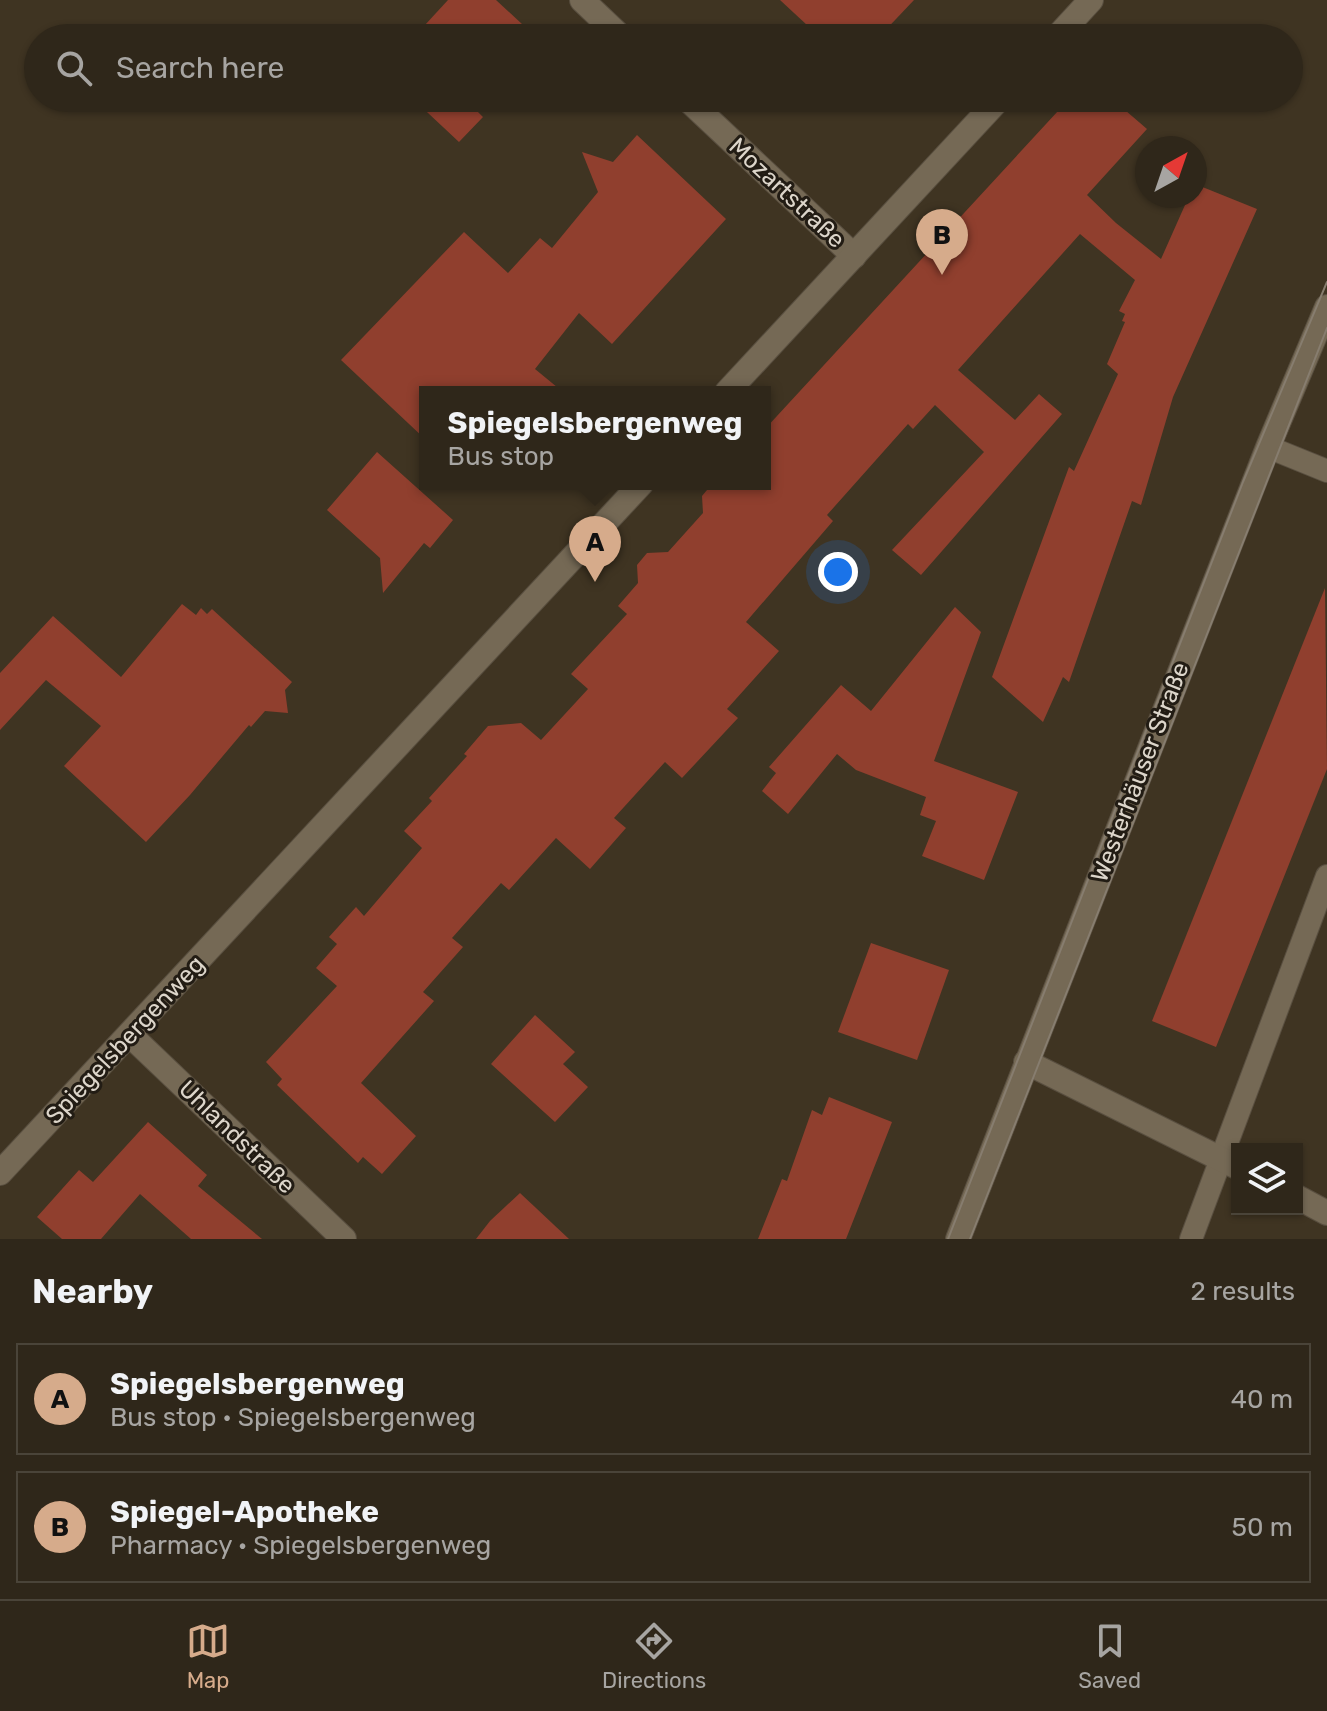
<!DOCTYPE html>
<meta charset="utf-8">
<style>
:root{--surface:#2f271a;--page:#372f23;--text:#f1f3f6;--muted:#a7a5a2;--line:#4a4439;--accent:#d6ab8b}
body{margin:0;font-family:Rubik,sans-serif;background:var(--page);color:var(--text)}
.controls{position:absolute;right:24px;bottom:24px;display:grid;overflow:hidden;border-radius:0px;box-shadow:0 2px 6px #0004}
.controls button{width:72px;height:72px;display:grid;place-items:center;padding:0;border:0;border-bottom:2px solid var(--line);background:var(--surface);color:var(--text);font:40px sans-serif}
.compass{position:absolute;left:1135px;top:136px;width:72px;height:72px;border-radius:50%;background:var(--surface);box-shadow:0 2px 6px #0004;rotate:40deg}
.you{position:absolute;left:838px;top:572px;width:28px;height:28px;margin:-20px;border:6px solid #fff;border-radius:50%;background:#1a73e8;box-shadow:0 0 0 12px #1a73e833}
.badge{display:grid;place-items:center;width:52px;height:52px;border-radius:50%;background:var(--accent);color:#111;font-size:26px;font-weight:700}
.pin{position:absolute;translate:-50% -66px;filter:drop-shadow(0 2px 4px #0008)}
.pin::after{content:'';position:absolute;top:42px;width:28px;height:24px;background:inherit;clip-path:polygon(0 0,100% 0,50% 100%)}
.popup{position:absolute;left:419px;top:386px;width:352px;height:104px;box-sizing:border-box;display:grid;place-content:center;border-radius:0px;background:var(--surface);filter:drop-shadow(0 2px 6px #0005);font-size:26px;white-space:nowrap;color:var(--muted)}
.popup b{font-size:30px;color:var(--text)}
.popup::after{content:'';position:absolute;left:50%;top:100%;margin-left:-16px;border:16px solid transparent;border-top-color:var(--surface)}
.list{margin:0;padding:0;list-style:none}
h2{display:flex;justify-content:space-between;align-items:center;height:104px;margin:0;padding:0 32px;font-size:34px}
h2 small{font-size:26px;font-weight:400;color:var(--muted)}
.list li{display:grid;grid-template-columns:52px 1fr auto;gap:24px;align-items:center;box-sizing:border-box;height:112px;margin:0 16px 16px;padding:0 16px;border:2px solid var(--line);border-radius:0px}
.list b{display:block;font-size:30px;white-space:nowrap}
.list p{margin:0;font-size:26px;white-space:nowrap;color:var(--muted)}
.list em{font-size:26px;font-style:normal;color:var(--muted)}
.icon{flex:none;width:44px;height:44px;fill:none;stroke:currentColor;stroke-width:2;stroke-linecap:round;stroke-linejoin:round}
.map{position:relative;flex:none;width:1327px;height:1239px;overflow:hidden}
.search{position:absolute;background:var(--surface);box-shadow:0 2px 6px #0004;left:24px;right:24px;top:24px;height:88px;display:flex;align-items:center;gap:20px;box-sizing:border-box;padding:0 28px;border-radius:44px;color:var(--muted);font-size:30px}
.sheet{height:360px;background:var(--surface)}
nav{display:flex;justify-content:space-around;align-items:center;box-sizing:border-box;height:112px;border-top:2px solid var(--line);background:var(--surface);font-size:22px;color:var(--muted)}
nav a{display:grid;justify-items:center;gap:4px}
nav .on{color:var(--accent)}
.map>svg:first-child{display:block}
.building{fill:#903f2e}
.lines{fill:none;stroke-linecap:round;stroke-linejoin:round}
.lane-casing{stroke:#594f40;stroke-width:24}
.street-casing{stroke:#594f40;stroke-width:26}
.secondary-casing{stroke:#594f40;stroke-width:26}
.lane{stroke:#756955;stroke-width:22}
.street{stroke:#756955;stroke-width:24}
.secondary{stroke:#756955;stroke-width:24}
.tram{stroke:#877d6f;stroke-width:2}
.labels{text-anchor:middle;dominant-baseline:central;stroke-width:6;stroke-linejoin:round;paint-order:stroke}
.street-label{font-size:24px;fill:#dcd5ca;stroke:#221c14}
</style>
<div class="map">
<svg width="1327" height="1239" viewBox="0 0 1327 1239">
<rect width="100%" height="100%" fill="#3f3422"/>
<g class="building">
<path d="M 448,0 L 496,0 L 537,38 L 413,38 Z"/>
<path d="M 780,0 L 914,0 L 878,38 L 821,38 Z"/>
<path d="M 412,98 L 488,98 L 476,110 L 483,117 L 459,142 Z"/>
<path d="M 1070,98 L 1111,98 L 1147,129 L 1087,195 L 1116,223 L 1161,259 L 1189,196 L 1195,196 L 1195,184 L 1257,209 L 1173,397 L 1141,505 L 1132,501 L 1069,682 L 1063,677 L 1043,722 L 992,677 L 1069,467 L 1074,471 L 1118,374 L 1107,364 L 1125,322 L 1122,321 L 1125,314 L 1119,311 L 1135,280 L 1080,234 L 958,370 L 1015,420 L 1039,394 L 1062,414 L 921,575 L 892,550 L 984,452 L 935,405 L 913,429 L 908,424 L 827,515 L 833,521 L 746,622 L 779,651 L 727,709 L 738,718 L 682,778 L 665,762 L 614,818 L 626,828 L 590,869 L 556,838 L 509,890 L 501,883 L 452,938 L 463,947 L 423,992 L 434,1001 L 361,1083 L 416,1136 L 382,1174 L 363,1157 L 358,1163 L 277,1085 L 282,1079 L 266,1062 L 337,986 L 316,968 L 337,944 L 329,937 L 356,907 L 364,916 L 422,848 L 404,831 L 432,801 L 429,798 L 467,756 L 464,754 L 488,726 L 521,723 L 541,740 L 588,689 L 571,674 L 627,614 L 618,606 L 638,583 L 637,565 L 647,553 L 668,552 L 703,513 L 702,496 L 712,484 L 765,484 L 765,429 Z"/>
<path d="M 637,135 L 726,219 L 612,344 L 579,313 L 535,369 L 563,392 L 425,392 L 425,439 L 341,360 L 464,232 L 508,273 L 540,238 L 552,248 L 598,192 L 582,152 L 613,162 Z"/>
<path d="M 377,452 L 453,520 L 430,548 L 424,543 L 383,593 L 380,558 L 327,510 Z"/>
<path d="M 1325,588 L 1327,769 L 1216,1047 L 1152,1021 Z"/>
<path d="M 182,604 L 196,615 L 201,608 L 207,614 L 212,609 L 292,682 L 285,690 L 288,713 L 265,711 L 251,727 L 249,725 L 190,795 L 146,842 L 64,766 L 101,726 L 46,680 L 0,730 L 0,673 L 53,616 L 121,677 Z"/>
<path d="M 955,607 L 981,632 L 934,761 L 1018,792 L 984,880 L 922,856 L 936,821 L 920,815 L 926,797 L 856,770 L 837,754 L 788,814 L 762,791 L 776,773 L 769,767 L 841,685 L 871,711 Z"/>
<path d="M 871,943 L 949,970 L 917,1060 L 838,1032 Z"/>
<path d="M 535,1015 L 575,1052 L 563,1064 L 588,1087 L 555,1122 L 491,1064 Z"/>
<path d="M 829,1097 L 892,1122 L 846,1239 L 758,1239 L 782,1179 L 787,1181 L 812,1110 L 822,1115 Z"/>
<path d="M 148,1122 L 207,1175 L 198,1186 L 262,1239 L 191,1239 L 140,1194 L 101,1239 L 62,1239 L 37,1217 L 79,1170 L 93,1182 Z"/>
<path d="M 520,1193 L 569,1239 L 476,1239 L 490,1221 Z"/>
</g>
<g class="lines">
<g class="lane-casing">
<g id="lane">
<path d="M 1268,447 L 1327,471"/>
<path d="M 1191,1239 L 1327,876"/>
</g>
</g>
<g class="street-casing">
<g id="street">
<path d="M 582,0 L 622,38"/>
<path d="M 1056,38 L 1091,0"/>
<path d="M 686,98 L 854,256"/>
<path d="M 727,392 L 1000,98"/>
<path d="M 130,1035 L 344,1239"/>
<path d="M 1026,1062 L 1237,1167"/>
<path d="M 0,1173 L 641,484"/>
<path d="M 1297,1197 L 1327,1213"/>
</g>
</g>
<g class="secondary-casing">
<path id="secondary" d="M 958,1239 L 1268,447 L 1327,307"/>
</g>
<use href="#lane" class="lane"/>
<use href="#street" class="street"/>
<use href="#secondary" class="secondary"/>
<g class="tram">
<path d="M 948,1239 L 1243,482 L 1327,282"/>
<path d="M 970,1239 L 1327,328"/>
</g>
</g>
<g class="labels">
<g class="street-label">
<text transform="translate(787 193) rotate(43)">Mozartstraße</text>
<text transform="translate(1140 772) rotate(-69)">Westerhäuser Straße</text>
<text transform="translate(125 1040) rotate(-47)">Spiegelsbergenweg</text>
<text transform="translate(237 1137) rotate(44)">Uhlandstraße</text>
</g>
</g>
</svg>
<div class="controls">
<button><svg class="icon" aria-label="layers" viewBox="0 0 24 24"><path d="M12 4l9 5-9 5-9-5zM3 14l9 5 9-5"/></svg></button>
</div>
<svg class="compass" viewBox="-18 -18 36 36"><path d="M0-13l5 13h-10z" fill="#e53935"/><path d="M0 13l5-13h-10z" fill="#a7a5a2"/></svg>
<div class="you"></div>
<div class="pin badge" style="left:595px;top:582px">A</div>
<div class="popup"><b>Spiegelsbergenweg</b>Bus stop</div>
<div class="pin badge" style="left:942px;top:275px">B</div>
<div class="search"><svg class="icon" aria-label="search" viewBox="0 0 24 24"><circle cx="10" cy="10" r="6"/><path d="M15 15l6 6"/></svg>Search here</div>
</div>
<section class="sheet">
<h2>Nearby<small>2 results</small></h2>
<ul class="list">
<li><span class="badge">A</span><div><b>Spiegelsbergenweg</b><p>Bus stop · Spiegelsbergenweg</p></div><em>40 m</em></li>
<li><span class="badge">B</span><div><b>Spiegel-Apotheke</b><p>Pharmacy · Spiegelsbergenweg</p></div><em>50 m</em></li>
</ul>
</section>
<nav>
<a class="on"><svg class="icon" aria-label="map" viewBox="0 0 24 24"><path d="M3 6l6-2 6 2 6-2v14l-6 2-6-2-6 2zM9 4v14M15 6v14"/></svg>Map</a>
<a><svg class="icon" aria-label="directions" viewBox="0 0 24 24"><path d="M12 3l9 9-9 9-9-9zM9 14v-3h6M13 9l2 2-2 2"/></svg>Directions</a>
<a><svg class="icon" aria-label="saved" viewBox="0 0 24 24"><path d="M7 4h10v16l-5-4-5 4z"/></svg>Saved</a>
</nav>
